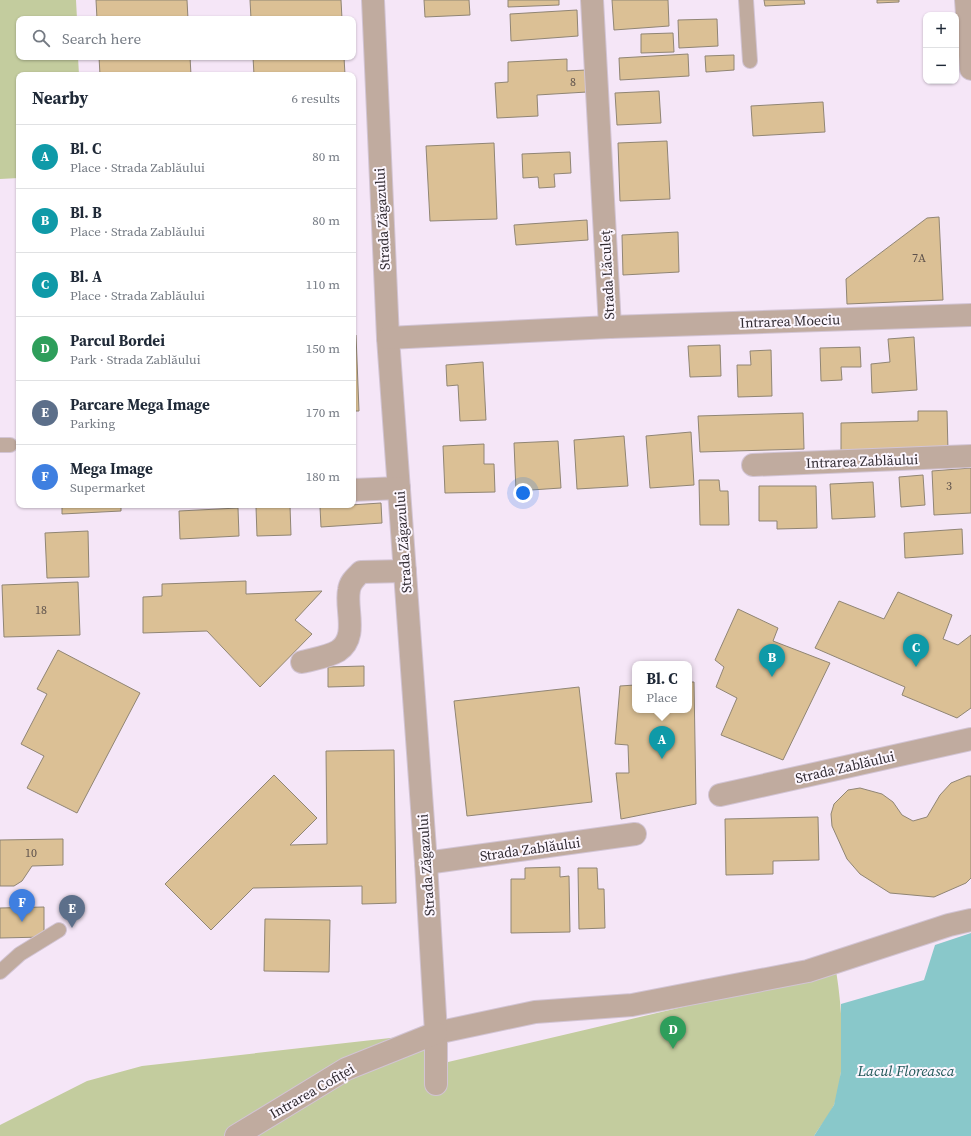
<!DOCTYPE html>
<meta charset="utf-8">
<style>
:root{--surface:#fff;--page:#f6f6f7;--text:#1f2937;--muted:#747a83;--line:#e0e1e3;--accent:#db2777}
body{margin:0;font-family:"Source Serif 4",serif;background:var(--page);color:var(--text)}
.controls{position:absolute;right:12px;top:12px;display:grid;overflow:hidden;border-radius:8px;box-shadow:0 1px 3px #0004}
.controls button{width:36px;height:36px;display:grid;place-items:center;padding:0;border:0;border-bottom:1px solid var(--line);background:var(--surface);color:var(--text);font:20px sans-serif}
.you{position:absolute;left:523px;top:493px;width:14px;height:14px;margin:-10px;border:3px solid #fff;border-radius:50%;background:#1a73e8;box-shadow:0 0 0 6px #1a73e833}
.badge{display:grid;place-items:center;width:26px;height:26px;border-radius:50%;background:var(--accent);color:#fff;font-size:13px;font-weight:700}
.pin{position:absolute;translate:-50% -33px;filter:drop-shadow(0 1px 2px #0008)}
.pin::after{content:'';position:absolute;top:21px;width:14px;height:12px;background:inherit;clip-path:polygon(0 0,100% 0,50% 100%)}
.popup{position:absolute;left:632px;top:661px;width:60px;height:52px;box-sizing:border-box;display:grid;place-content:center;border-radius:8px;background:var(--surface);filter:drop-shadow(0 1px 3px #0005);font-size:13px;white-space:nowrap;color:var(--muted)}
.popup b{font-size:15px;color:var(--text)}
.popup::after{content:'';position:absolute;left:50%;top:100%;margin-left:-8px;border:8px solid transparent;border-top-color:var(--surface)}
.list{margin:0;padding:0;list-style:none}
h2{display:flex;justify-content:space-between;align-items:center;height:52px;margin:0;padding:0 16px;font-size:17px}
h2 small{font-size:13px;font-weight:400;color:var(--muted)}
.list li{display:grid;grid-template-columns:26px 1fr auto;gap:12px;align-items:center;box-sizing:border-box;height:64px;padding:0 16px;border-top:1px solid var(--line)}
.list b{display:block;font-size:15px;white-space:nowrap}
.list p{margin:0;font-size:13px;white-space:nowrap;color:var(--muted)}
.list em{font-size:13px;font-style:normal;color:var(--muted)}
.icon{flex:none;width:22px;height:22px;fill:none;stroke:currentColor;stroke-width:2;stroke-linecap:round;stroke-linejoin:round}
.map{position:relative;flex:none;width:971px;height:1136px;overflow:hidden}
.search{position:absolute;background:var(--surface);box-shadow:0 1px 3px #0004;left:16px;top:16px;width:340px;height:44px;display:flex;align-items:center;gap:10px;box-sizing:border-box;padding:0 14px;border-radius:8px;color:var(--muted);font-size:15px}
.panel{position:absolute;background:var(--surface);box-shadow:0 1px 3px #0004;left:16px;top:72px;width:340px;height:436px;border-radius:8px}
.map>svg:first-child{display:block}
.green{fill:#c3cc9e}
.water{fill:#89c8ca}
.building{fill:#dbc095;stroke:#908574}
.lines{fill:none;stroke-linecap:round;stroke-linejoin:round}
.service-casing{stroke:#d2c4d4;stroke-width:16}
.pedestrian-casing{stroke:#d2c4d4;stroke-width:24}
.minor-casing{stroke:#d2c4d4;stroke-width:24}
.service{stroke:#c0ab9f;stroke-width:14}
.pedestrian{stroke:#c0ab9f;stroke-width:22}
.minor{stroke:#c0ab9f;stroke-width:22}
.labels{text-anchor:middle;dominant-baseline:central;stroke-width:4;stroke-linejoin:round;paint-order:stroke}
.number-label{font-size:12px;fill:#5c504b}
.street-label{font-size:14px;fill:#312b32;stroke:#fcf6fe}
.water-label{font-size:15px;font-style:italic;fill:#1f5657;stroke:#fcf6fe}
</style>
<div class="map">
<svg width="971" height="1136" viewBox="0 0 971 1136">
<rect width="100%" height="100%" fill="#f5e6f7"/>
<g class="green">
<path d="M 0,0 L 76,0 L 77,19 L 19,19 L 19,57 L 78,57 L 79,75 L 19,75 L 19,178 L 0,179 Z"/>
<path d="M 836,971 C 842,1005 847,1073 834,1105 C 829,1116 820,1126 814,1136 L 0,1136 L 0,1125 L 87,1081 L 142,1066 L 417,1035 L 448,1062 Z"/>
</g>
<path class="water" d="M 971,933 L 971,1136 L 814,1136 L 834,1105 L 841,1072 L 841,1004 L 924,980 L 935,945 Z"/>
<g class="building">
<path d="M 96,0 L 187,0 L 188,19 L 97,19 Z"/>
<path d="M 250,0 L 341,0 L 342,19 L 251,19 Z"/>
<path d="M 424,0 L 469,0 L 470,15 L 425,17 Z"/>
<path d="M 508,0 L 559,0 L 559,5 L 508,7 Z"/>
<path d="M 612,0 L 668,0 L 669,26 L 614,30 Z"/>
<path d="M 764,0 L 804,0 L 805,4 L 765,6 Z"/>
<path d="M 877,0 L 899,0 L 899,2 L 877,3 Z"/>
<path d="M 577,10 L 578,36 L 511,41 L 510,14 Z"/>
<path d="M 717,19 L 718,46 L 679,48 L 678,20 Z"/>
<path d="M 673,33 L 674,52 L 641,53 L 641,34 Z"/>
<path d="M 688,54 L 689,76 L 620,80 L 619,58 Z"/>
<path d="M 734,55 L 734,70 L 706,72 L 705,56 Z"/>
<path d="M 99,57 L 190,57 L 191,75 L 100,75 Z"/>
<path d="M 253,57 L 344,57 L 345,75 L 254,75 Z"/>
<path d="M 567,59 L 567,71 L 586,70 L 587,92 L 537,95 L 538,116 L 497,118 L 495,83 L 508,82 L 508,62 Z"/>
<path d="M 659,91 L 661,123 L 617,125 L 615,93 Z"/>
<path d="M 823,102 L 825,132 L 753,136 L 751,106 Z"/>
<path d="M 667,141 L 670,199 L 620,201 L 618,143 Z"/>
<path d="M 494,143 L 497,219 L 430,221 L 426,146 Z"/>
<path d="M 570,152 L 571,173 L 554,174 L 555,187 L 539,188 L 538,177 L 523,178 L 522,154 Z"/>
<path d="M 939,217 L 943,300 L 847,304 L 846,279 L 927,218 Z"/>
<path d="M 587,220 L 588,240 L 516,245 L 514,225 Z"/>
<path d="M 678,232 L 679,272 L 623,275 L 622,235 Z"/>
<path d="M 353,335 L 356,335 L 359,411 L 353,411 Z"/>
<path d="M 914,337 L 917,390 L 872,393 L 871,364 L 890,362 L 888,339 Z"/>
<path d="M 720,345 L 721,376 L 690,377 L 688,346 Z"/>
<path d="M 860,347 L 861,367 L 841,367 L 842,380 L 821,381 L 820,348 Z"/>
<path d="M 771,350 L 772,396 L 738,397 L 737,365 L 751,365 L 750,351 Z"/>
<path d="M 483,362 L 486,420 L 460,421 L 458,385 L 447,386 L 446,365 Z"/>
<path d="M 918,411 L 947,411 L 948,451 L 841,453 L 841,423 L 918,421 Z"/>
<path d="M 803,413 L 804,449 L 700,452 L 698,416 Z"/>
<path d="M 691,432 L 694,485 L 650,488 L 646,436 Z"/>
<path d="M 624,436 L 628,486 L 577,489 L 574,440 Z"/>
<path d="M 558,441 L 561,488 L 516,491 L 514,443 Z"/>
<path d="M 484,444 L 484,464 L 494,464 L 495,492 L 445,493 L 443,446 Z"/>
<path d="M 971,468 L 971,513 L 934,515 L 932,471 Z"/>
<path d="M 923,475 L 925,505 L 901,507 L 899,477 Z"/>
<path d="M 699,480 L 719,480 L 720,491 L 728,491 L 729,525 L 700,525 Z"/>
<path d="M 873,482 L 875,517 L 832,519 L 830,484 Z"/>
<path d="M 759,486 L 816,486 L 817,528 L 777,529 L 777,521 L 759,521 Z"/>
<path d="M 381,503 L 382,523 L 321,527 L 320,507 Z"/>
<path d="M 62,505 L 121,505 L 121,511 L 62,514 Z"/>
<path d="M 290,506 L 291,535 L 257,536 L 256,507 Z"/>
<path d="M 238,508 L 239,536 L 180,539 L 179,511 Z"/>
<path d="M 962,529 L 963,554 L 905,558 L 904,533 Z"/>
<path d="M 88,531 L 89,577 L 47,578 L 45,533 Z"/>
<path d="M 246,581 L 246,594 L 322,591 L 295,620 L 312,634 L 260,687 L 207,631 L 143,633 L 143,597 L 162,596 L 162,584 Z"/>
<path d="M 78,582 L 80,635 L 4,637 L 2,585 Z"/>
<path d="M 898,592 L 952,615 L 943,639 L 958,645 L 971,635 L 971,708 L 957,718 L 902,695 L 905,687 L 815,648 L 839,601 L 884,619 Z"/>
<path d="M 738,609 L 778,628 L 773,641 L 830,663 L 783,760 L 721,735 L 737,698 L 716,687 L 724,667 L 715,660 Z"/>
<path d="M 58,650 L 140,693 L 77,813 L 27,788 L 44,756 L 21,744 L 47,694 L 37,689 Z"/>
<path d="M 364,666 L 364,686 L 328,687 L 328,667 Z"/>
<path d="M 689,682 L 694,682 L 696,804 L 621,819 L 616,773 L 629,773 L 628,745 L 615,744 L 620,686 L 635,685 L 635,710 L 689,710 Z"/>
<path d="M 579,687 L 592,802 L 467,816 L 454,701 Z"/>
<path d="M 394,750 L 396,903 L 362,904 L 362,886 L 253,888 L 211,930 L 165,884 L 274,775 L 317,818 L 290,845 L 327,844 L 326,751 Z"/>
<path d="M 968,776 L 971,776 L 971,878 L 966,883 L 934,897 L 890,893 L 860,874 L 847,859 L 832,826 L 831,814 L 834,804 L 848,790 L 860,788 L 882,794 L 893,802 L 902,815 L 913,821 L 927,817 L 940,795 L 951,783 Z"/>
<path d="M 818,817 L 819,860 L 773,861 L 773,874 L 726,875 L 725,819 Z"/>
<path d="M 63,839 L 63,865 L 32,866 L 22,881 L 14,886 L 0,886 L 0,840 Z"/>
<path d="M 560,867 L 560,877 L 569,876 L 570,932 L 511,933 L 511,879 L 525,879 L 525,868 Z"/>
<path d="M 578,868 L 597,868 L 598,889 L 604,889 L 605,928 L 579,929 Z"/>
<path d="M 44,907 L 44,937 L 0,938 L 0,908 Z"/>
<path d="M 265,919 L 330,920 L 329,972 L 264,971 Z"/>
</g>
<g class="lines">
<g class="service-casing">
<g id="service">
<path d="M 746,0 L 750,61"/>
<path d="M 0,445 L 10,445"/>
<path d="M 0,972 L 20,954 L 59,930"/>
</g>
</g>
<g class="pedestrian-casing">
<path id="pedestrian" d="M 436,1033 L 535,1012 L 632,1005 L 808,971 L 949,925 L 971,920"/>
</g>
<g class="minor-casing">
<g id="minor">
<path d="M 373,0 L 388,338 L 426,863 L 436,1033 L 436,1084"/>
<path d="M 592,0 L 610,327"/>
<path d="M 966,0 L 971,69"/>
<path d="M 388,338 L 610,327 L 971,315"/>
<path d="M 753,465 L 971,456"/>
<path d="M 353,490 L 399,488"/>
<path d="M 302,662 C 313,659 328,657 338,651 C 359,637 345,609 349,590 C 350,582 355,578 361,572 L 405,571"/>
<path d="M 720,795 L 971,739"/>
<path d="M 426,863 L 635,834"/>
<path d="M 236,1136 L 346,1069 L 436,1033"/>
</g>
</g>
<use href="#service" class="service"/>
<use href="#pedestrian" class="pedestrian"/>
<use href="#minor" class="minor"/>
</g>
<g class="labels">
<g class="number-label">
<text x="573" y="82">8</text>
<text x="919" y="258">7A</text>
<text x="949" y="486">3</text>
<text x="41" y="610">18</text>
<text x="31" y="853">10</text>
</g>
<g class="street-label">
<text transform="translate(382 219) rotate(-93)">Strada Zăgazului</text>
<text transform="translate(607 275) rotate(-93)">Strada Lăculeț</text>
<text transform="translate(790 321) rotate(-2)">Intrarea Moeciu</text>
<text transform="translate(862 461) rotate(-2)">Intrarea Zablăului</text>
<text transform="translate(403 542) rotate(-94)">Strada Zăgazului</text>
<text transform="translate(845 767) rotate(-13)">Strada Zablăului</text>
<text transform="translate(530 849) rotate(-8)">Strada Zablăului</text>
<text transform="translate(426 865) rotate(-94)">Strada Zăgazului</text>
<text transform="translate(312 1091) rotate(-30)">Intrarea Cofiței</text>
</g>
<g class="water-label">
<text x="906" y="1070">Lacul Floreasca</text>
</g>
</g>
</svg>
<div class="controls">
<button>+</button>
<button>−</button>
</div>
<div class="you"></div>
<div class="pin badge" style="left:662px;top:759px;background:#0f9aa8">A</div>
<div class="popup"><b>Bl. C</b>Place</div>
<div class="pin badge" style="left:772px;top:677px;background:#0f9aa8">B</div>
<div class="pin badge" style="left:916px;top:667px;background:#0f9aa8">C</div>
<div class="pin badge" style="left:673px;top:1049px;background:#2e9e5b">D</div>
<div class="pin badge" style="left:72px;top:928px;background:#5c6f8a">E</div>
<div class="pin badge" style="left:22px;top:922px;background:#3f7fe0">F</div>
<div class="search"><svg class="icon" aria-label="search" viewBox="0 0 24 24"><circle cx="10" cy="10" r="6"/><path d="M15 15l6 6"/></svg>Search here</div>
<section class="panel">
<h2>Nearby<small>6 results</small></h2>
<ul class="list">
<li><span class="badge" style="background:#0f9aa8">A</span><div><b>Bl. C</b><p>Place · Strada Zablăului</p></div><em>80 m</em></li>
<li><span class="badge" style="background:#0f9aa8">B</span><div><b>Bl. B</b><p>Place · Strada Zablăului</p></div><em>80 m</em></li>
<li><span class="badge" style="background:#0f9aa8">C</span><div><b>Bl. A</b><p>Place · Strada Zablăului</p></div><em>110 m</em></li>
<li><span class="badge" style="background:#2e9e5b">D</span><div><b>Parcul Bordei</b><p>Park · Strada Zablăului</p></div><em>150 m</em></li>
<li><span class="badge" style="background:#5c6f8a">E</span><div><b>Parcare Mega Image</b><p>Parking</p></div><em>170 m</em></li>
<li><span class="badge" style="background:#3f7fe0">F</span><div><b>Mega Image</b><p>Supermarket</p></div><em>180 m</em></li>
</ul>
</section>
</div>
